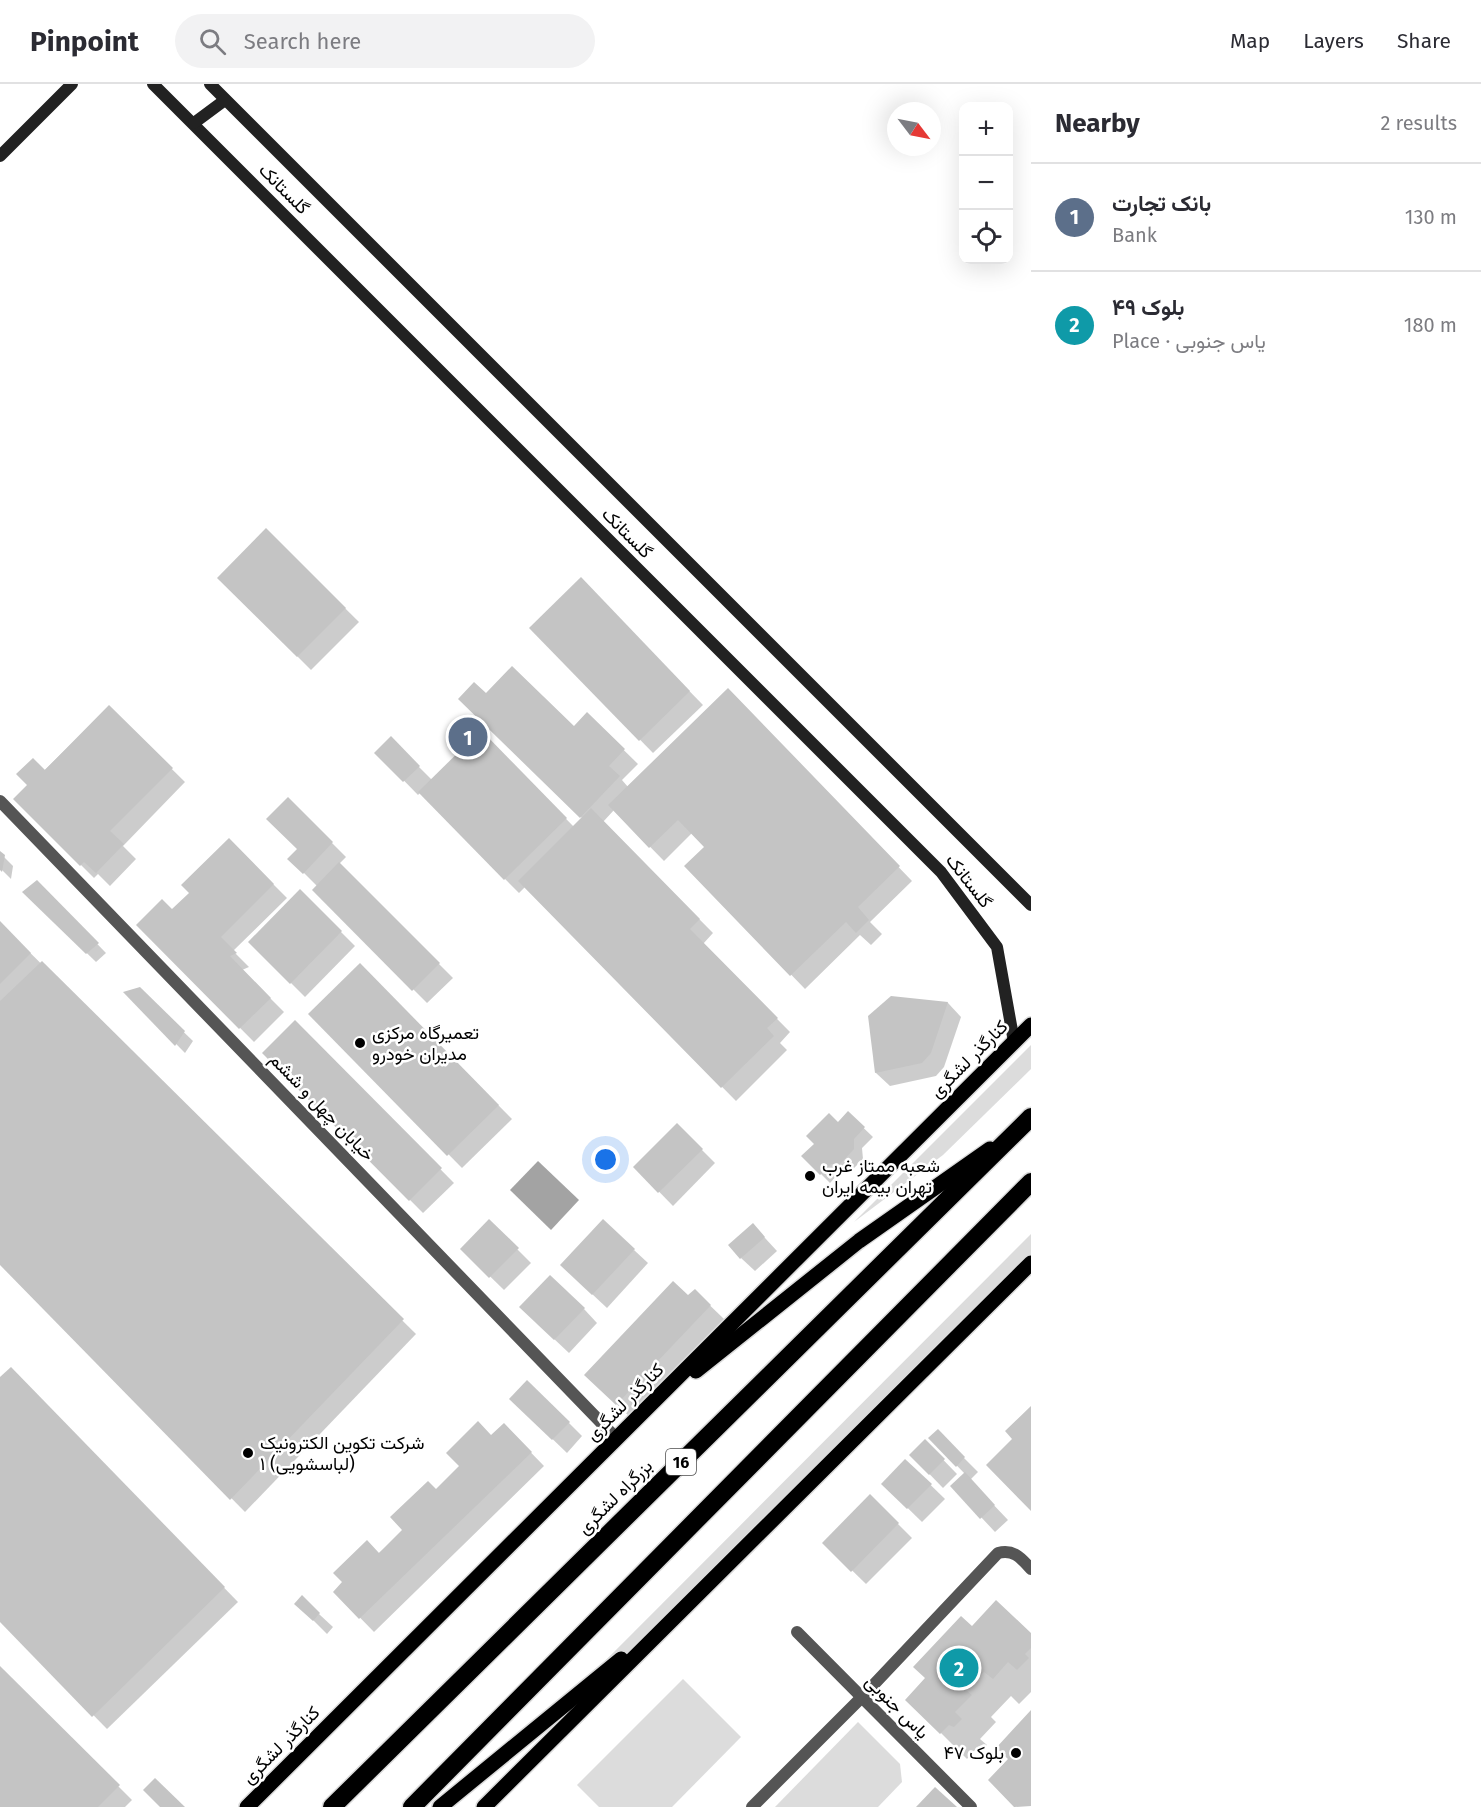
<!DOCTYPE html>
<meta charset="utf-8">
<style>
:root{--surface:#fff;--page:#f2f2f3;--text:#2b2b33;--muted:#7c7c81;--line:#e1e1e2;--accent:#db2777}
body{margin:0;font-family:"Fira Sans",Vazirmatn,sans-serif;background:var(--page);color:var(--text)}
.controls{position:absolute;right:18px;top:18px;display:grid;overflow:hidden;border-radius:12px;box-shadow:0 6px 24px #0002}
.controls button{width:54px;height:54px;display:grid;place-items:center;padding:0;border:0;border-bottom:2px solid var(--line);background:var(--surface);color:var(--text);font:30px sans-serif}
.compass{position:absolute;left:887px;top:18px;width:54px;height:54px;border-radius:50%;background:var(--surface);box-shadow:0 6px 24px #0002;rotate:122deg}
.you{position:absolute;left:606px;top:1076px;width:21px;height:21px;margin:-15px;border:4px solid #fff;border-radius:50%;background:#1a73e8;box-shadow:0 0 0 9px #1a73e833}
.badge{display:grid;place-items:center;width:39px;height:39px;border-radius:50%;background:var(--accent);color:#fff;font-size:20px;font-weight:700}
.pin{position:absolute;translate:-50% -50%;border:3px solid #fff;box-shadow:0 2px 6px #0006}
.list{margin:0;padding:0;list-style:none}
h2{display:flex;justify-content:space-between;align-items:center;height:78px;margin:0;padding:0 24px;font-size:26px}
h2 small{font-size:20px;font-weight:400;color:var(--muted)}
.list li{display:grid;grid-template-columns:39px 1fr auto;gap:18px;align-items:center;box-sizing:border-box;height:108px;padding:0 24px;border-top:2px solid var(--line)}
.list b{display:block;font-size:22px;white-space:nowrap}
.list p{margin:0;font-size:20px;white-space:nowrap;color:var(--muted)}
.list em{font-size:20px;font-style:normal;color:var(--muted)}
.icon{flex:none;width:33px;height:33px;fill:none;stroke:currentColor;stroke-width:2;stroke-linecap:round;stroke-linejoin:round}
.map{position:relative;flex:none;width:1031px;height:1723px;overflow:hidden}
header{display:flex;align-items:center;gap:36px;box-sizing:border-box;height:84px;padding:0 30px;background:var(--surface);border-bottom:2px solid var(--line)}
header strong{font-size:28px}
nav{display:flex;gap:33px;margin-inline-start:auto;font-size:21px}
.search{width:420px;height:54px;background:var(--page);display:flex;align-items:center;gap:15px;box-sizing:border-box;padding:0 21px;border-radius:33px;color:var(--muted);font-size:22px}
main{display:flex}
aside{flex:1;background:var(--surface)}
.map>svg:first-child{display:block}
.green{fill:#dcdcdc}
.water{fill:#a3a3a3}
.shadow{fill:#0003}
.building{fill:#c4c4c4}
.lines{fill:none;stroke-linecap:round;stroke-linejoin:round}
.primary-casing{stroke:#dbdbdb;stroke-width:18}
.highway-casing{stroke:#dbdbdb;stroke-width:21}
.street{stroke:#555;stroke-width:12}
.secondary{stroke:#222;stroke-width:12}
.primary{stroke:#000;stroke-width:15}
.highway{stroke:#000;stroke-width:18}
.poi-dot{fill:#000;stroke:#fff;stroke-width:2}
.labels{text-anchor:middle;dominant-baseline:central;stroke-width:5;stroke-linejoin:round;paint-order:stroke}
.shield{fill:#fff;stroke:#4c4c4c;stroke-width:1.5}
.shield-label{font-size:16px;font-weight:bold;fill:#000}
.street-label{font-size:18px;fill:#000;stroke:#fff}
.poi-label{font-size:18px;fill:#000;stroke:#fff;text-anchor:start}
</style>
<header>
<strong>Pinpoint</strong>
<div class="search"><svg class="icon" aria-label="search" viewBox="0 0 24 24"><circle cx="10" cy="10" r="6"/><path d="M15 15l6 6"/></svg>Search here</div>
<nav><a>Map</a><a>Layers</a><a>Share</a></nav>
</header>
<main>
<div class="map">
<svg width="1031" height="1723" viewBox="0 0 1031 1723">
<rect width="100%" height="100%" fill="#fff"/>
<g class="green">
<path d="M 1031,961 L 1031,985 L 943,1071 L 854,1138 Z"/>
<path d="M 1031,1150 L 1031,1183 L 689,1530 L 595,1598 L 586,1600 L 596,1586 Z"/>
<path d="M 683,1595 L 741,1653 L 672,1723 L 599,1723 L 577,1701 Z"/>
<path d="M 858,1638 L 900,1680 L 902,1698 L 878,1723 L 775,1723 Z"/>
</g>
<path class="water" d="M 538,1077 L 579,1116 L 551,1146 L 510,1106 Z"/>
<g class="shadow">
<path d="M 266,446 L 359,538 L 311,586 L 219,494 Z"/>
<path d="M 581,496 L 703,621 L 653,669 L 531,544 Z"/>
<path d="M 728,606 L 912,797 L 870,838 L 882,850 L 871,861 L 860,851 L 805,905 L 686,782 L 706,763 L 692,749 L 664,777 L 614,726 L 603,738 L 713,849 L 703,860 L 790,948 L 780,959 L 787,966 L 736,1017 L 525,803 L 519,809 L 420,709 L 418,711 L 377,669 L 391,655 L 432,696 L 481,648 L 574,743 L 583,735 L 460,615 L 486,611 L 574,644 L 587,630 L 638,680 L 622,696 L 628,703 Z"/>
<path d="M 109,623 L 185,698 L 123,762 L 136,775 L 110,802 L 98,790 L 94,794 L 15,715 Z"/>
<path d="M 288,715 L 346,773 L 339,780 L 453,894 L 427,919 L 314,806 L 317,802 L 290,775 L 299,766 Z"/>
<path d="M 229,756 L 287,814 L 233,867 L 249,883 L 242,886 L 284,928 L 254,958 L 138,841 L 172,827 L 191,809 Z"/>
<path d="M 0,769 L 13,782 L 11,795 L 0,784 Z"/>
<path d="M 37,798 L 106,869 L 96,878 L 25,809 Z"/>
<path d="M 300,807 L 355,862 L 305,913 L 250,858 Z"/>
<path d="M 0,839 L 416,1250 L 245,1428 L 0,1179 Z"/>
<path d="M 360,881 L 512,1035 L 462,1084 L 310,930 Z"/>
<path d="M 139,905 L 193,957 L 185,969 L 126,909 Z"/>
<path d="M 891,913 L 948,919 L 961,933 L 944,983 L 936,992 L 890,1002 L 876,989 Z"/>
<path d="M 295,938 L 454,1099 L 423,1129 L 264,969 Z"/>
<path d="M 848,1029 L 873,1053 L 862,1064 L 863,1075 L 849,1089 L 840,1088 L 830,1099 L 803,1072 Z"/>
<path d="M 677,1041 L 715,1079 L 673,1122 L 635,1083 Z"/>
<path d="M 489,1137 L 531,1179 L 504,1206 L 462,1165 Z"/>
<path d="M 753,1141 L 777,1167 L 755,1187 L 741,1174 Z"/>
<path d="M 634,1166 L 648,1179 L 607,1224 L 576,1195 Z"/>
<path d="M 695,1207 L 724,1235 L 631,1334 L 600,1304 Z"/>
<path d="M 584,1225 L 597,1239 L 569,1269 L 535,1237 Z"/>
<path d="M 11,1285 L 238,1518 L 107,1645 L 0,1536 L 0,1296 Z"/>
<path d="M 511,1315 L 569,1339 L 582,1352 L 567,1369 Z"/>
<path d="M 504,1341 L 544,1382 L 374,1548 L 335,1508 L 405,1446 L 436,1407 Z"/>
<path d="M 937,1347 L 978,1388 L 970,1396 L 1008,1436 L 995,1448 L 952,1402 L 965,1390 L 930,1354 Z"/>
<path d="M 925,1357 L 957,1390 L 943,1404 L 911,1371 Z"/>
<path d="M 906,1377 L 945,1415 L 922,1438 L 883,1400 Z"/>
<path d="M 870,1412 L 912,1454 L 866,1500 L 824,1459 Z"/>
<path d="M 319,1530 L 333,1543 L 327,1550 L 310,1533 Z"/>
<path d="M 972,1544 L 1031,1551 L 1031,1608 L 1019,1620 L 1011,1612 L 991,1633 L 996,1638 L 980,1655 L 987,1661 L 981,1668 L 975,1666 L 967,1675 L 907,1615 Z"/>
<path d="M 0,1584 L 132,1716 L 125,1723 L 0,1723 Z"/>
</g>
<g class="building">
<path d="M 266,444 L 346,524 L 297,573 L 217,494 Z"/>
<path d="M 581,493 L 690,607 L 639,657 L 529,544 Z"/>
<path d="M 512,582 L 574,642 L 587,628 L 625,665 L 609,682 L 620,692 L 580,734 L 458,615 L 474,598 L 486,609 Z"/>
<path d="M 728,604 L 900,782 L 858,823 L 869,836 L 856,849 L 846,838 L 790,892 L 684,782 L 704,763 L 678,736 L 649,764 L 608,721 Z"/>
<path d="M 109,621 L 173,684 L 110,747 L 124,760 L 96,789 L 84,778 L 80,782 L 13,715 L 27,701 L 16,690 L 33,674 L 45,686 Z"/>
<path d="M 481,646 L 567,734 L 504,796 L 418,708 Z"/>
<path d="M 391,652 L 420,682 L 403,698 L 374,669 Z"/>
<path d="M 288,713 L 333,758 L 303,790 L 287,775 L 297,765 L 266,735 Z"/>
<path d="M 591,724 L 700,835 L 690,845 L 778,934 L 767,944 L 774,952 L 721,1004 L 518,797 Z"/>
<path d="M 229,754 L 274,800 L 221,853 L 237,869 L 230,872 L 271,914 L 239,945 L 136,841 L 162,815 L 172,825 L 189,809 L 181,801 Z"/>
<path d="M 0,767 L 5,771 L 2,788 L 0,786 Z"/>
<path d="M 339,778 L 440,879 L 412,907 L 312,806 Z"/>
<path d="M 37,796 L 99,859 L 86,870 L 22,808 Z"/>
<path d="M 300,805 L 342,847 L 290,900 L 248,858 Z"/>
<path d="M 0,837 L 31,869 L 0,900 Z"/>
<path d="M 42,877 L 404,1235 L 230,1416 L 0,1181 L 0,917 Z"/>
<path d="M 360,879 L 499,1021 L 447,1072 L 308,930 Z"/>
<path d="M 140,903 L 185,947 L 175,962 L 123,908 Z"/>
<path d="M 891,912 L 948,918 L 931,969 L 922,979 L 875,989 L 868,932 Z"/>
<path d="M 295,936 L 442,1084 L 409,1117 L 262,969 Z"/>
<path d="M 848,1027 L 865,1043 L 854,1055 L 854,1065 L 840,1080 L 831,1080 L 820,1091 L 801,1072 L 814,1060 L 806,1052 L 829,1029 L 838,1038 Z"/>
<path d="M 677,1039 L 703,1065 L 658,1109 L 633,1083 Z"/>
<path d="M 489,1135 L 519,1164 L 489,1194 L 460,1165 Z"/>
<path d="M 603,1135 L 635,1165 L 592,1211 L 560,1181 Z"/>
<path d="M 753,1139 L 765,1153 L 740,1175 L 728,1161 Z"/>
<path d="M 550,1191 L 585,1224 L 554,1256 L 519,1223 Z"/>
<path d="M 673,1197 L 688,1211 L 695,1205 L 711,1221 L 616,1321 L 584,1291 Z"/>
<path d="M 11,1283 L 225,1503 L 92,1633 L 0,1538 L 0,1293 Z"/>
<path d="M 527,1296 L 570,1338 L 552,1356 L 509,1315 Z"/>
<path d="M 1031,1322 L 1031,1427 L 986,1381 L 1012,1355 L 1005,1347 Z"/>
<path d="M 478,1337 L 491,1351 L 504,1339 L 532,1368 L 359,1535 L 333,1508 L 342,1498 L 333,1489 L 367,1456 L 379,1469 L 402,1446 L 390,1433 L 428,1397 L 436,1405 L 459,1382 L 446,1369 Z"/>
<path d="M 938,1345 L 965,1373 L 956,1383 L 928,1354 Z"/>
<path d="M 925,1355 L 945,1375 L 929,1391 L 909,1371 Z"/>
<path d="M 905,1375 L 932,1400 L 907,1425 L 881,1400 Z"/>
<path d="M 965,1388 L 995,1421 L 980,1435 L 950,1402 Z"/>
<path d="M 870,1410 L 899,1439 L 851,1488 L 822,1459 Z"/>
<path d="M 302,1511 L 320,1529 L 313,1537 L 294,1520 Z"/>
<path d="M 996,1516 L 1031,1549 L 1031,1564 L 1025,1570 L 1029,1574 L 1017,1586 L 1008,1578 L 993,1595 L 984,1588 L 966,1606 L 972,1611 L 955,1628 L 962,1635 L 954,1643 L 949,1641 L 940,1650 L 905,1616 L 925,1594 L 913,1583 L 961,1532 L 972,1542 Z"/>
<path d="M 0,1582 L 120,1701 L 98,1723 L 0,1723 Z"/>
<path d="M 1031,1626 L 1031,1722 L 1014,1723 L 988,1696 L 1008,1675 L 996,1664 Z"/>
<path d="M 155,1694 L 185,1723 L 160,1723 L 143,1706 Z"/>
<path d="M 935,1703 L 957,1723 L 916,1723 Z"/>
</g>
<g class="lines">
<g class="primary-casing">
<g id="primary">
<path d="M 696,1287 L 859,1157 L 990,1065"/>
<path d="M 247,1723 L 1031,941"/>
<path d="M 440,1723 L 621,1575"/>
<path d="M 484,1723 L 1031,1179"/>
</g>
</g>
<g class="highway-casing">
<g id="highway">
<path d="M 332,1723 L 1031,1033"/>
<path d="M 412,1723 L 1031,1098"/>
</g>
</g>
<g class="street">
<path d="M 0,717 L 616,1354"/>
<path d="M 797,1548 L 971,1723"/>
<path d="M 752,1723 L 862,1613 L 998,1469 C 1014,1465 1021,1474 1031,1485"/>
</g>
<g class="secondary">
<path d="M 153,0 L 941,788 L 997,863 L 1014,958"/>
<path d="M 210,0 L 1031,821"/>
<path d="M 194,39 L 225,16"/>
<path d="M 0,72 L 72,0"/>
</g>
<use href="#primary" class="primary"/>
<use href="#highway" class="highway"/>
</g>
<g class="poi-dot">
<circle cx="360" cy="959" r="6"/>
<circle cx="810" cy="1092" r="6"/>
<circle cx="248" cy="1369" r="6"/>
<circle cx="1016" cy="1669" r="6"/>
</g>
<g class="labels">
<rect class="shield" x="666" y="1365" width="30" height="26" rx="4.5"/>
<g class="shield-label">
<text x="681" y="1378">16</text>
</g>
<g class="street-label">
<text transform="translate(284 105) rotate(45)">گلستانک</text>
<text transform="translate(627 449) rotate(45)">گلستانک</text>
<text transform="translate(969 797) rotate(52)">گلستانک</text>
<text transform="translate(969 975) rotate(-45)">کنارگذر لشگری</text>
<text transform="translate(322 1023) rotate(46)">خیابان چهل و ششم</text>
<text transform="translate(625 1318) rotate(-45)">کنارگذر لشگری</text>
<text transform="translate(615 1413) rotate(-45)">بزرگراه لشگری</text>
<text transform="translate(897 1623) rotate(45)">یاس جنوبی</text>
<text transform="translate(281 1661) rotate(-45)">کنارگذر لشگری</text>
</g>
<g class="poi-label">
<text x="372" y="949">تعمیرگاه مرکزی<tspan x="372" dy="21">مدیران خودرو</tspan></text>
<text x="822" y="1082">شعبه ممتاز غرب<tspan x="822" dy="21">تهران بیمه ایران</tspan></text>
<text x="260" y="1359">شرکت تکوین الکترونیک<tspan x="260" dy="21">۱ (لباسشویی)</tspan></text>
<text x="1004" y="1669" text-anchor="end">بلوک ۴۷</text>
</g>
</g>
</svg>
<div class="controls">
<button>+</button>
<button>−</button>
<button><svg class="icon" aria-label="locate" viewBox="0 0 24 24"><circle cx="12" cy="12" r="6"/><path d="M12 2v4M12 18v4M2 12h4M18 12h4"/></svg></button>
</div>
<svg class="compass" viewBox="-18 -18 36 36"><path d="M0-13l5 13h-10z" fill="#e53935"/><path d="M0 13l5-13h-10z" fill="#7c7c81"/></svg>
<div class="you"></div>
<div class="pin badge" style="left:468px;top:653px;background:#5c6f8a">1</div>
<div class="pin badge" style="left:959px;top:1584px;background:#0f9aa8">2</div>
</div>
<aside>
<h2>Nearby<small>2 results</small></h2>
<ul class="list">
<li><span class="badge" style="background:#5c6f8a">1</span><div><b>بانک تجارت</b><p>Bank</p></div><em>130 m</em></li>
<li><span class="badge" style="background:#0f9aa8">2</span><div><b>بلوک ۴۹</b><p>Place · یاس جنوبی</p></div><em>180 m</em></li>
</ul>
</aside>
</main>
